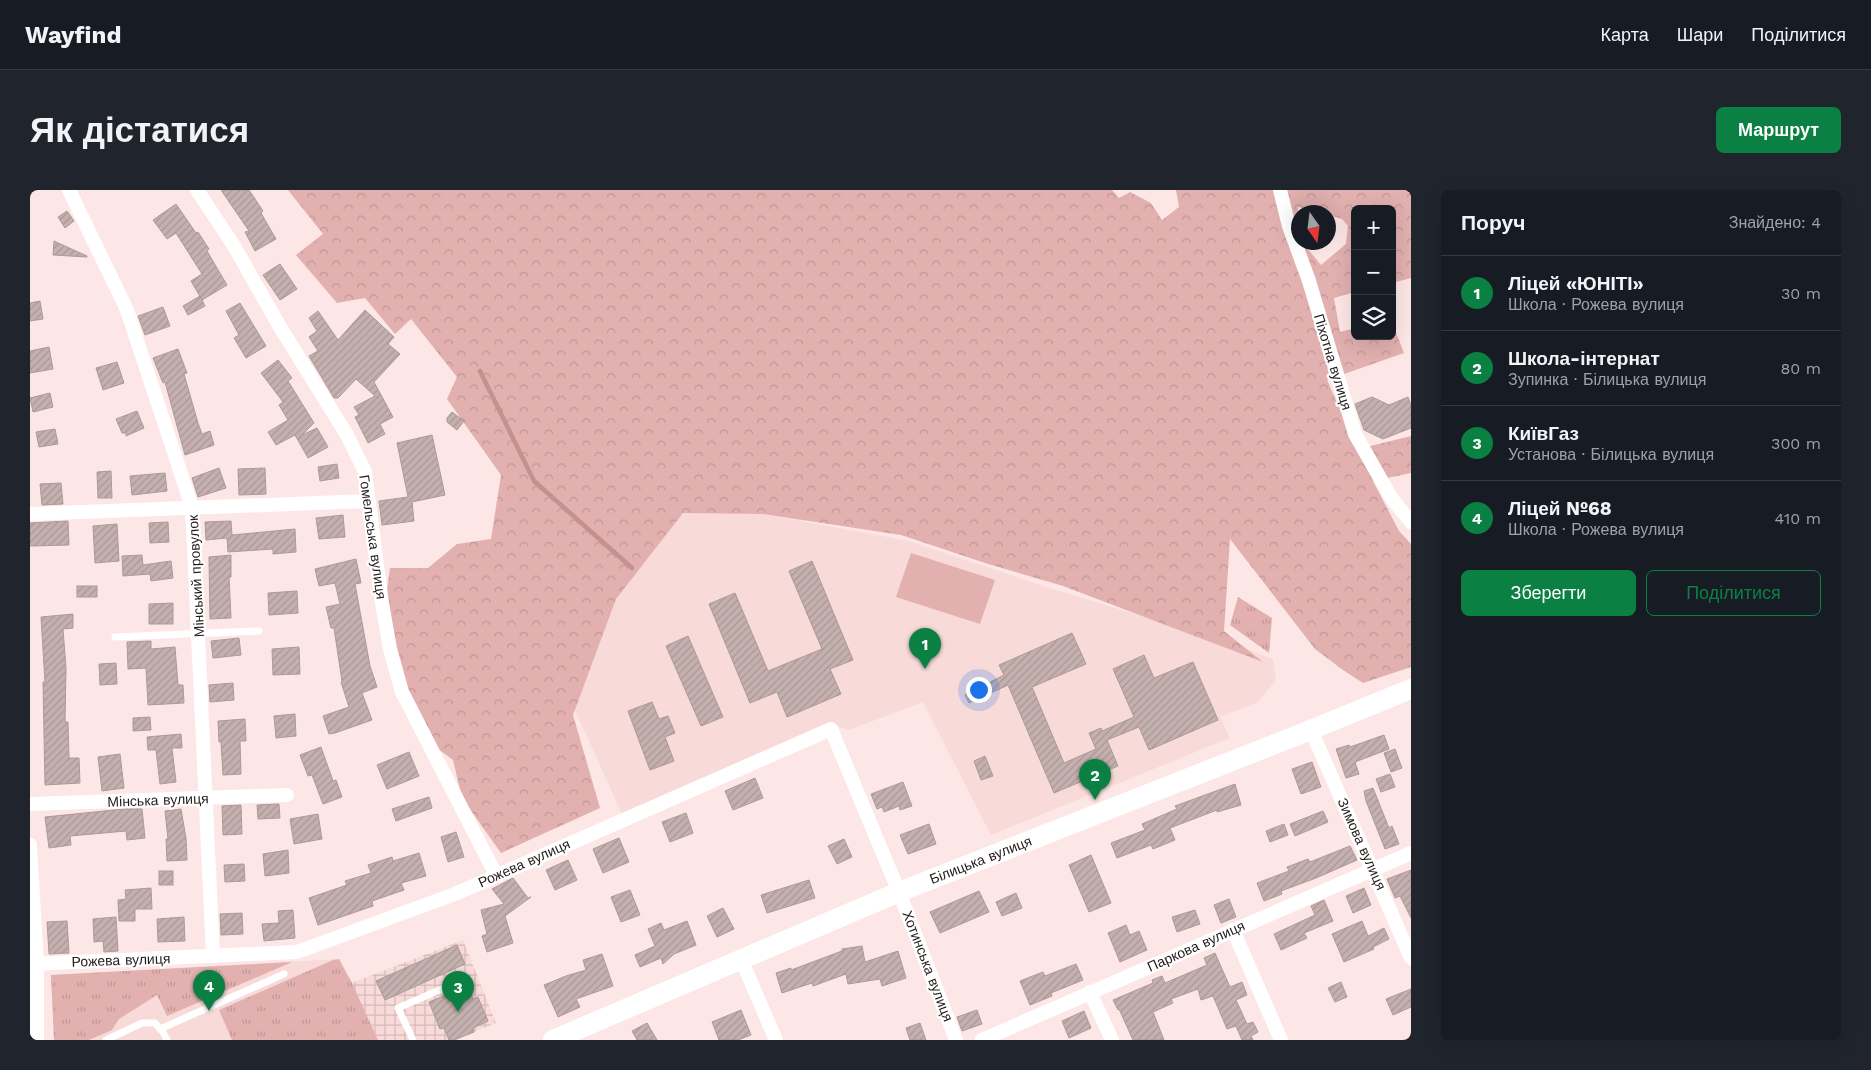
<!DOCTYPE html>
<html lang="uk">
<meta charset="utf-8">
<style>
:root{--surface:#171b24;--page:#20242c;--text:#f1f3f6;--muted:#9ea1a6;--line:#363941;--accent:#0b8043}
body{margin:0;font-family:"Work Sans",sans-serif;background:var(--page);color:var(--text)}
.controls{position:absolute;right:15px;top:15px;display:grid;overflow:hidden;border-radius:8px;box-shadow:0 5px 20px #0002}
.controls button{width:45px;height:45px;display:grid;place-items:center;padding:0;border:0;border-bottom:1px solid var(--line);background:var(--surface);color:var(--text);font:25px sans-serif}
.compass{position:absolute;left:1261px;top:15px;width:45px;height:45px;border-radius:50%;background:var(--surface);box-shadow:0 5px 20px #0002;rotate:166deg}
.you{position:absolute;left:948px;top:499px;width:18px;height:18px;margin:-12px;border:4px solid #fff;border-radius:50%;background:#1a73e8;box-shadow:0 0 0 8px #1a73e833}
.badge{display:grid;place-items:center;width:32px;height:32px;border-radius:50%;background:var(--accent);color:#fff;font-size:16px;font-weight:700}
.pin{position:absolute;translate:-50% -41px;filter:drop-shadow(0 1px 2px #0008)}
.pin::after{content:'';position:absolute;top:26px;width:18px;height:15px;background:inherit;clip-path:polygon(0 0,100% 0,50% 100%)}
.list{margin:0;padding:0;list-style:none}
h2{display:flex;justify-content:space-between;align-items:center;height:65px;margin:0;padding:0 20px;font-size:21px}
h2 small{font-size:16px;font-weight:400;color:var(--muted)}
.list li{display:grid;grid-template-columns:32px 1fr auto;gap:15px;align-items:center;box-sizing:border-box;height:75px;padding:0 20px;border-top:1px solid var(--line)}
.list b{display:block;font-size:19px;white-space:nowrap}
.list p{margin:0;font-size:16px;white-space:nowrap;color:var(--muted)}
.list em{font-size:16px;font-style:normal;color:var(--muted)}
.actions{display:flex;gap:10px;padding:15px 20px}
.actions a{flex:1;padding:11px 0;border:1px solid var(--accent);border-radius:8px;text-align:center;font-size:18px;color:var(--accent)}
.actions .main{background:var(--accent);color:#fff}
.icon{flex:none;width:28px;height:28px;fill:none;stroke:currentColor;stroke-width:2;stroke-linecap:round;stroke-linejoin:round}
.map{position:relative;flex:none;width:1381px;height:850px;overflow:hidden;border-radius:8px}
header{display:flex;align-items:center;gap:30px;box-sizing:border-box;height:70px;padding:0 25px;background:var(--surface);border-bottom:1px solid var(--line)}
header strong{font-size:24px}
nav{display:flex;gap:28px;margin-inline-start:auto;font-size:18px}
.intro{display:flex;align-items:center;justify-content:space-between;box-sizing:border-box;height:120px;padding:0 30px}
h1{margin:0;font-size:35px}
.button{padding:12px 22px;border-radius:8px;background:var(--accent);color:#fff;font-size:18px;font-weight:700}
main{display:flex;gap:30px;padding:0 30px}
aside{flex:1;background:var(--surface);border-radius:8px;box-shadow:0 5px 20px #0002}
.map>svg:first-child{display:block}
.built{fill:#f8dad9}
.industrial{fill:url(#industrial-grid)}
.grass{fill:url(#grass-tufts)}
.forest{fill:url(#forest-crowns);fill-rule:evenodd}
.pitch{fill:#e1b0af}
.lines{fill:none;stroke-linecap:round;stroke-linejoin:round}
.stream{stroke:#c59190;stroke-width:4.5}
.building{fill:url(#building-hatch);stroke:#ac9998}
.lane{stroke:#fff;stroke-width:7}
.street{stroke:#fff;stroke-width:14}
.secondary{stroke:#fff;stroke-width:20}
.labels{text-anchor:middle;dominant-baseline:central;stroke-width:4.5;stroke-linejoin:round;paint-order:stroke}
.street-label{font-size:14px;fill:#231b1b;stroke:#fff}
</style>
<header>
<strong>Wayfind</strong>
<nav><a>Карта</a><a>Шари</a><a>Поділитися</a></nav>
</header>
<div class="intro"><h1>Як дістатися</h1><a class="button">Маршрут</a></div>
<main>
<div class="map">
<svg width="1381" height="850" viewBox="0 0 1381 850">
<defs>
<pattern id="industrial-grid" width="8" height="8" patternUnits="userSpaceOnUse" patternTransform="scale(1.25)"><rect width="8" height="8" fill="#f8dad9"/><path d="M0 4h8M4 0v8" fill="none" stroke="#d4baba"/></pattern>
<pattern id="grass-tufts" width="24" height="20" patternUnits="userSpaceOnUse" patternTransform="scale(1.25)"><rect width="24" height="20" fill="#e1b0af"/><path d="M3 7l-1-3M5 7V3M7 7l1-3M15 17l-1-3M17 17v-4M19 17l1-3" fill="none" stroke="#c19796"/></pattern>
<pattern id="forest-crowns" width="20" height="18" patternUnits="userSpaceOnUse" patternTransform="scale(1.25)"><rect width="20" height="18" fill="#e1b0af"/><path d="M2 6a3 3 0 1 1 6 0M12 15a3 3 0 1 1 6 0" fill="none" stroke="#c19796"/></pattern>
<pattern id="building-hatch" width="6" height="6" patternUnits="userSpaceOnUse" patternTransform="scale(1.25)"><rect width="6" height="6" fill="#c4b0af"/><path d="M-1 1l2-2M0 6l6-6M5 7l2-2" fill="none" stroke="#a89796"/></pattern>
</defs>
<rect width="100%" height="100%" fill="#fce7e6"/>
<g class="built">
<path d="M 653,323 L 733,324 L 879,351 L 1026,400 L 1188,449 L 1243,469 L 1246,490 L 1228,512 L 1190,527 L 1200,548 L 961,645 L 893,512 L 819,540 L 804,535 L 592,624 L 535,498 L 589,390 Z"/>
<path d="M 309,769 L 322,793 L 348,850 L 24,850 L 21,785 Z"/>
</g>
<path class="industrial" d="M 433,750 L 466,833 L 424,850 L 348,850 L 322,793 Z"/>
<g class="grass">
<path d="M 1208,407 L 1242,428 L 1239,463 L 1200,435 Z"/>
<path d="M 309,769 L 322,793 L 348,850 L 202,850 L 189,820 L 303,770 Z"/>
<path d="M 262,772 L 137,826 L 127,805 L 89,829 L 82,840 L 59,850 L 24,850 L 21,785 Z"/>
</g>
<path class="forest" d="M 258,0 L 1082,0 L 1089,8 L 1100,2 L 1121,13 L 1132,30 L 1149,17 L 1146,0 L 1381,0 L 1381,88 L 1362,93 L 1362,19 L 1325,19 L 1325,102 L 1304,108 L 1310,142 L 1325,138 L 1325,146 L 1362,146 L 1362,132 L 1374,163 L 1297,190 L 1328,259 L 1381,246 L 1381,283 L 1343,291 L 1369,341 L 1381,354 L 1381,477 L 1333,493 L 1313,480 L 1285,459 L 1200,349 L 1194,441 L 1233,472 L 1033,396 L 955,373 L 871,345 L 733,324 L 653,323 L 586,409 L 543,525 L 570,618 L 471,663 L 432,608 L 423,570 L 400,553 L 375,500 L 356,407 L 360,378 L 398,378 L 427,354 L 461,349 L 471,285 L 417,209 L 427,187 L 381,129 L 365,144 L 335,108 L 307,113 L 266,65 L 293,44 ZM 1268,17 L 1288,22 L 1298,22 L 1299,25 L 1312,29 L 1318,36 L 1316,54 L 1291,75 L 1272,52 L 1268,52 Z"/>
<path class="pitch" d="M 881,363 L 965,390 L 950,434 L 866,407 Z"/>
<g class="lines">
<path class="stream" d="M 450,181 L 504,291 L 602,378"/>
</g>
<g class="building">
<path d="M 191,0 L 219,0 L 233,21 L 231,23 L 246,49 L 225,61 L 215,42 L 219,41 Z"/>
<path d="M 146,14 L 166,43 L 168,42 L 179,59 L 177,61 L 197,95 L 172,110 L 161,91 L 172,84 L 146,43 L 137,49 L 123,30 Z"/>
<path d="M 37,21 L 44,31 L 35,38 L 28,27 Z"/>
<path d="M 24,51 L 57,66 L 57,67 L 23,65 Z"/>
<path d="M 250,74 L 267,99 L 250,110 L 233,85 Z"/>
<path d="M 170,106 L 175,116 L 158,125 L 153,116 Z"/>
<path d="M 10,111 L 13,129 L 0,131 L 0,113 Z"/>
<path d="M 210,113 L 236,156 L 216,168 L 204,148 L 209,145 L 196,121 Z"/>
<path d="M 133,117 L 140,136 L 115,145 L 108,126 Z"/>
<path d="M 335,120 L 364,147 L 358,154 L 370,164 L 344,192 L 363,227 L 350,234 L 355,244 L 338,253 L 325,227 L 329,225 L 324,217 L 345,206 L 326,189 L 308,208 L 304,208 L 279,166 L 288,161 L 279,147 L 287,141 L 279,128 L 288,121 L 308,150 Z"/>
<path d="M 19,157 L 23,179 L 0,183 L 0,161 Z"/>
<path d="M 148,159 L 157,183 L 154,184 L 168,233 L 172,244 L 180,241 L 184,255 L 155,265 L 135,192 L 133,193 L 123,168 Z"/>
<path d="M 248,170 L 262,188 L 258,191 L 284,233 L 272,245 L 287,238 L 298,257 L 278,268 L 265,245 L 246,255 L 238,242 L 258,230 L 249,215 L 253,212 L 231,183 Z"/>
<path d="M 87,172 L 94,193 L 73,200 L 66,178 Z"/>
<path d="M 20,203 L 23,217 L 3,222 L 0,208 Z"/>
<path d="M 1342,207 L 1359,215 L 1378,207 L 1381,216 L 1381,238 L 1353,249 L 1334,240 L 1325,214 Z"/>
<path d="M 107,221 L 114,238 L 96,246 L 96,243 L 92,243 L 86,229 Z"/>
<path d="M 422,222 L 434,231 L 427,240 L 417,232 L 417,228 Z"/>
<path d="M 25,239 L 28,254 L 9,257 L 6,242 Z"/>
<path d="M 402,245 L 415,305 L 382,312 L 384,331 L 352,335 L 349,311 L 378,307 L 367,253 Z"/>
<path d="M 307,274 L 309,288 L 290,291 L 288,277 Z"/>
<path d="M 189,278 L 196,298 L 168,307 L 162,288 Z"/>
<path d="M 235,278 L 236,304 L 209,305 L 208,279 Z"/>
<path d="M 81,281 L 82,308 L 68,308 L 67,282 Z"/>
<path d="M 135,283 L 137,301 L 102,305 L 100,286 Z"/>
<path d="M 31,293 L 33,314 L 12,315 L 10,294 Z"/>
<path d="M 313,325 L 315,347 L 289,349 L 286,328 Z"/>
<path d="M 38,331 L 39,355 L 0,356 L 0,333 Z"/>
<path d="M 201,331 L 202,345 L 265,339 L 266,362 L 243,364 L 243,359 L 198,362 L 197,348 L 176,350 L 175,332 Z"/>
<path d="M 138,332 L 139,352 L 120,353 L 119,333 Z"/>
<path d="M 87,334 L 89,371 L 65,373 L 63,336 Z"/>
<path d="M 112,365 L 113,375 L 141,371 L 143,388 L 121,391 L 120,384 L 93,386 L 92,366 Z"/>
<path d="M 201,365 L 201,387 L 199,387 L 201,428 L 180,429 L 179,367 Z"/>
<path d="M 326,369 L 331,393 L 325,394 L 340,476 L 347,497 L 332,503 L 342,530 L 305,543 L 299,544 L 293,526 L 319,517 L 311,492 L 312,491 L 304,438 L 301,438 L 296,417 L 310,414 L 305,393 L 289,396 L 285,379 Z"/>
<path d="M 782,371 L 823,470 L 800,479 L 811,504 L 757,527 L 747,502 L 720,513 L 679,414 L 705,403 L 738,481 L 792,459 L 759,381 Z"/>
<rect x="47" y="396" width="20" height="11"/>
<path d="M 267,401 L 268,423 L 239,425 L 238,403 Z"/>
<path d="M 143,413 L 143,434 L 119,434 L 119,414 Z"/>
<path d="M 43,424 L 43,438 L 33,439 L 36,478 L 35,532 L 38,532 L 39,568 L 49,568 L 50,593 L 15,595 L 13,492 L 15,492 L 11,427 Z"/>
<path d="M 1042,443 L 1056,474 L 1002,497 L 1034,573 L 1066,559 L 1059,543 L 1071,538 L 1072,541 L 1104,527 L 1083,479 L 1114,465 L 1124,488 L 1163,472 L 1188,530 L 1119,560 L 1109,537 L 1077,550 L 1088,576 L 1024,603 L 978,495 L 939,513 L 935,505 L 974,485 L 969,475 Z"/>
<path d="M 658,446 L 693,527 L 671,536 L 636,456 Z"/>
<path d="M 209,448 L 211,465 L 183,468 L 181,451 Z"/>
<path d="M 121,451 L 121,459 L 145,457 L 148,495 L 153,495 L 154,513 L 118,515 L 116,478 L 98,479 L 97,452 Z"/>
<path d="M 269,457 L 270,484 L 243,485 L 242,459 Z"/>
<path d="M 86,473 L 87,494 L 70,495 L 69,474 Z"/>
<path d="M 203,493 L 204,510 L 180,512 L 179,495 Z"/>
<path d="M 622,512 L 629,529 L 638,526 L 645,543 L 635,547 L 644,571 L 620,580 L 598,521 Z"/>
<path d="M 265,524 L 266,546 L 246,548 L 244,526 Z"/>
<path d="M 120,527 L 121,540 L 103,541 L 103,528 Z"/>
<path d="M 215,529 L 216,551 L 210,551 L 211,584 L 193,585 L 191,552 L 189,552 L 188,531 Z"/>
<path d="M 151,544 L 152,558 L 142,558 L 146,592 L 130,594 L 126,560 L 118,560 L 117,547 Z"/>
<path d="M 1354,545 L 1359,559 L 1325,572 L 1329,584 L 1316,588 L 1306,559 L 1319,555 L 1320,557 Z"/>
<path d="M 291,557 L 303,591 L 306,590 L 312,607 L 293,614 L 282,585 L 278,586 L 270,565 Z"/>
<path d="M 1365,559 L 1372,578 L 1361,582 L 1354,563 Z"/>
<path d="M 379,562 L 389,586 L 357,599 L 347,575 Z"/>
<path d="M 90,564 L 94,598 L 72,601 L 68,567 Z"/>
<path d="M 955,566 L 963,586 L 951,590 L 944,571 Z"/>
<path d="M 1282,572 L 1291,597 L 1271,604 L 1262,579 Z"/>
<path d="M 1360,584 L 1365,597 L 1351,602 L 1346,589 Z"/>
<path d="M 725,588 L 733,608 L 703,620 L 695,601 Z"/>
<path d="M 873,592 L 882,616 L 870,620 L 869,616 L 854,622 L 852,617 L 847,619 L 841,604 Z"/>
<path d="M 1205,594 L 1211,615 L 1187,622 L 1187,620 L 1140,638 L 1145,650 L 1123,659 L 1121,655 L 1087,668 L 1081,653 L 1115,640 L 1112,634 L 1147,619 L 1145,616 Z"/>
<path d="M 1343,598 L 1359,638 L 1362,636 L 1369,654 L 1355,659 L 1336,611 L 1334,601 Z"/>
<path d="M 399,607 L 402,618 L 366,631 L 362,619 Z"/>
<path d="M 249,614 L 250,628 L 228,629 L 227,615 Z"/>
<path d="M 211,615 L 212,644 L 193,645 L 192,616 Z"/>
<path d="M 94,619 L 112,619 L 115,648 L 97,650 L 96,641 L 40,646 L 41,655 L 19,658 L 15,627 Z"/>
<path d="M 151,619 L 156,648 L 157,670 L 137,671 L 136,649 L 138,649 L 135,621 Z"/>
<path d="M 1293,621 L 1298,632 L 1265,646 L 1260,634 Z"/>
<path d="M 656,623 L 663,643 L 640,652 L 632,632 Z"/>
<path d="M 288,624 L 292,649 L 264,654 L 260,629 Z"/>
<path d="M 899,634 L 906,654 L 878,664 L 870,645 Z"/>
<path d="M 1254,634 L 1258,645 L 1240,652 L 1236,641 Z"/>
<path d="M 426,642 L 434,667 L 418,672 L 411,647 Z"/>
<path d="M 589,648 L 599,672 L 573,683 L 563,659 Z"/>
<path d="M 814,649 L 822,667 L 807,674 L 798,656 Z"/>
<path d="M 1320,656 L 1327,670 L 1286,688 L 1251,701 L 1252,704 L 1234,711 L 1227,693 L 1259,681 L 1257,677 L 1278,669 L 1280,672 Z"/>
<path d="M 258,660 L 259,683 L 235,686 L 233,664 Z"/>
<path d="M 389,663 L 396,686 L 371,693 L 374,700 L 342,711 L 343,716 L 288,735 L 279,708 L 317,695 L 315,691 L 341,683 L 338,675 L 362,667 L 363,671 Z"/>
<path d="M 1061,665 L 1081,713 L 1059,722 L 1039,675 Z"/>
<path d="M 538,670 L 547,690 L 525,700 L 516,680 Z"/>
<path d="M 214,674 L 215,691 L 195,692 L 194,675 Z"/>
<path d="M 1381,680 L 1381,728 L 1370,706 L 1365,708 L 1357,689 Z"/>
<rect x="129" y="681" width="14" height="14"/>
<path d="M 483,688 L 498,708 L 501,707 L 475,726 L 483,753 L 457,762 L 452,746 L 457,744 L 451,720 L 474,714 L 462,699 Z"/>
<path d="M 779,690 L 785,708 L 737,723 L 731,705 Z"/>
<path d="M 121,698 L 122,719 L 105,719 L 105,731 L 89,731 L 88,710 L 96,709 L 95,700 Z"/>
<path d="M 1334,698 L 1341,715 L 1323,723 L 1316,706 Z"/>
<path d="M 600,700 L 610,725 L 591,732 L 581,707 Z"/>
<path d="M 949,701 L 959,722 L 910,743 L 900,722 Z"/>
<path d="M 986,703 L 992,718 L 972,726 L 966,712 Z"/>
<path d="M 1199,709 L 1206,727 L 1191,733 L 1184,715 Z"/>
<path d="M 1294,710 L 1303,731 L 1274,743 L 1277,748 L 1251,760 L 1244,744 L 1285,725 L 1281,716 Z"/>
<path d="M 693,718 L 704,739 L 687,747 L 677,726 Z"/>
<path d="M 263,720 L 265,748 L 234,751 L 232,734 L 249,733 L 248,721 Z"/>
<path d="M 1165,720 L 1170,734 L 1147,742 L 1142,727 Z"/>
<path d="M 212,723 L 213,744 L 191,745 L 190,724 Z"/>
<path d="M 86,727 L 88,761 L 74,762 L 73,751 L 64,752 L 63,729 Z"/>
<path d="M 154,727 L 155,751 L 128,752 L 127,729 Z"/>
<path d="M 37,731 L 39,763 L 19,764 L 17,732 Z"/>
<path d="M 657,731 L 666,755 L 644,764 L 633,774 L 631,768 L 610,777 L 605,765 L 625,756 L 618,739 L 631,733 L 634,740 Z"/>
<path d="M 1332,731 L 1338,746 L 1354,738 L 1359,749 L 1343,757 L 1344,759 L 1314,772 L 1302,744 Z"/>
<path d="M 1096,735 L 1100,745 L 1109,741 L 1117,760 L 1090,772 L 1078,743 Z"/>
<path d="M 427,755 L 435,774 L 355,810 L 346,791 Z"/>
<path d="M 832,756 L 835,772 L 868,761 L 876,788 L 852,796 L 850,789 L 818,794 L 816,784 L 783,796 L 782,793 L 752,803 L 746,783 L 761,778 L 761,780 L 812,761 L 812,759 Z"/>
<path d="M 1185,763 L 1200,797 L 1212,792 L 1217,805 L 1206,810 L 1217,834 L 1223,832 L 1228,842 L 1221,846 L 1223,850 L 1212,850 L 1206,836 L 1197,839 L 1183,806 L 1171,810 L 1168,799 L 1141,809 L 1143,813 L 1123,822 L 1134,850 L 1103,850 L 1089,819 L 1088,820 L 1083,810 L 1123,793 L 1122,790 L 1132,786 L 1135,793 L 1177,775 L 1174,768 Z"/>
<path d="M 572,764 L 583,796 L 546,809 L 550,817 L 528,827 L 514,795 L 536,786 L 556,780 L 553,770 Z"/>
<path d="M 1046,774 L 1053,790 L 1021,803 L 1022,806 L 1000,815 L 990,791 L 1013,782 L 1015,786 Z"/>
<path d="M 1311,792 L 1317,807 L 1305,812 L 1298,798 Z"/>
<path d="M 438,796 L 443,809 L 448,807 L 458,831 L 443,838 L 444,842 L 424,850 L 419,850 L 414,838 L 410,839 L 399,812 Z"/>
<path d="M 1381,799 L 1381,817 L 1363,825 L 1356,809 Z"/>
<path d="M 711,820 L 721,845 L 708,850 L 689,850 L 682,832 Z"/>
<path d="M 947,820 L 952,834 L 932,841 L 927,827 Z"/>
<path d="M 1054,821 L 1061,838 L 1039,848 L 1032,831 Z"/>
<path d="M 617,833 L 627,850 L 607,850 L 602,841 Z"/>
<path d="M 890,833 L 896,850 L 880,850 L 876,838 Z"/>
</g>
<g class="lines">
<g class="lane">
<path d="M 85,447 L 229,441"/>
<path d="M 130,839 L 254,784"/>
<path d="M 76,850 L 112,833 L 125,833 L 133,842 L 137,850"/>
<path d="M 383,850 L 368,818 L 430,791"/>
</g>
<g class="street">
<path d="M 39,0 L 97,120 L 162,317 L 183,766"/>
<path d="M 167,0 L 204,56 L 250,137 L 317,245 L 335,282 L 352,413 L 360,459 L 372,502 L 466,685"/>
<path d="M 1250,0 L 1259,36 L 1279,91 L 1325,244 L 1362,309 L 1381,332"/>
<path d="M 0,324 L 338,311"/>
<path d="M 1281,540 L 1381,768"/>
<path d="M 0,614 L 257,605"/>
<path d="M 0,655 L 7,774 L 7,850"/>
<path d="M 1203,740 L 1251,850"/>
<path d="M 711,769 L 746,850"/>
<path d="M 0,774 L 267,762 L 425,704 L 801,539 L 869,702 L 926,850"/>
<path d="M 1060,802 L 1082,850"/>
<path d="M 952,850 L 1381,663"/>
</g>
<path class="secondary" id="s1" d="M 523,850 L 869,702 L 1268,545 L 1381,499"/>
</g>
<g class="labels">
<g class="street-label">
<text transform="translate(1303 172) rotate(73)">Піхотна вулиця</text>
<text transform="translate(343 347) rotate(82)">Гомельська вулиця</text>
<text transform="translate(166 386) rotate(-93)">Мінський провулок</text>
<text transform="translate(128 610) rotate(-2)">Мінська вулиця</text>
<text transform="translate(1332 654) rotate(66)">Зимова вулиця</text>
<text stroke="none"><textPath href="#s1" startOffset="464">Білицька вулиця</textPath></text>
<text transform="translate(494 673) rotate(-24)">Рожева вулиця</text>
<text transform="translate(1166 756) rotate(-24)">Паркова вулиця</text>
<text transform="translate(91 770) rotate(-2)">Рожева вулиця</text>
<text transform="translate(898 776) rotate(69)">Хотинська вулиця</text>
</g>
</g>
</svg>
<div class="controls">
<button>+</button>
<button>−</button>
<button><svg class="icon" aria-label="layers" viewBox="0 0 24 24"><path d="M12 4l9 5-9 5-9-5zM3 14l9 5 9-5"/></svg></button>
</div>
<svg class="compass" viewBox="-18 -18 36 36"><path d="M0-13l5 13h-10z" fill="#e53935"/><path d="M0 13l5-13h-10z" fill="#9ea1a6"/></svg>
<div class="you"></div>
<div class="pin badge" style="left:895px;top:479px">1</div>
<div class="pin badge" style="left:1065px;top:610px">2</div>
<div class="pin badge" style="left:428px;top:822px">3</div>
<div class="pin badge" style="left:179px;top:821px">4</div>
</div>
<aside>
<h2>Поруч<small>Знайдено: 4</small></h2>
<ul class="list">
<li><span class="badge">1</span><div><b>Ліцей «ЮНІТІ»</b><p>Школа · Рожева вулиця</p></div><em>30 m</em></li>
<li><span class="badge">2</span><div><b>Школа-інтернат</b><p>Зупинка · Білицька вулиця</p></div><em>80 m</em></li>
<li><span class="badge">3</span><div><b>КиївГаз</b><p>Установа · Білицька вулиця</p></div><em>300 m</em></li>
<li><span class="badge">4</span><div><b>Ліцей №68</b><p>Школа · Рожева вулиця</p></div><em>410 m</em></li>
</ul>
<div class="actions"><a class="main">Зберегти</a><a>Поділитися</a></div>
</aside>
</main>
